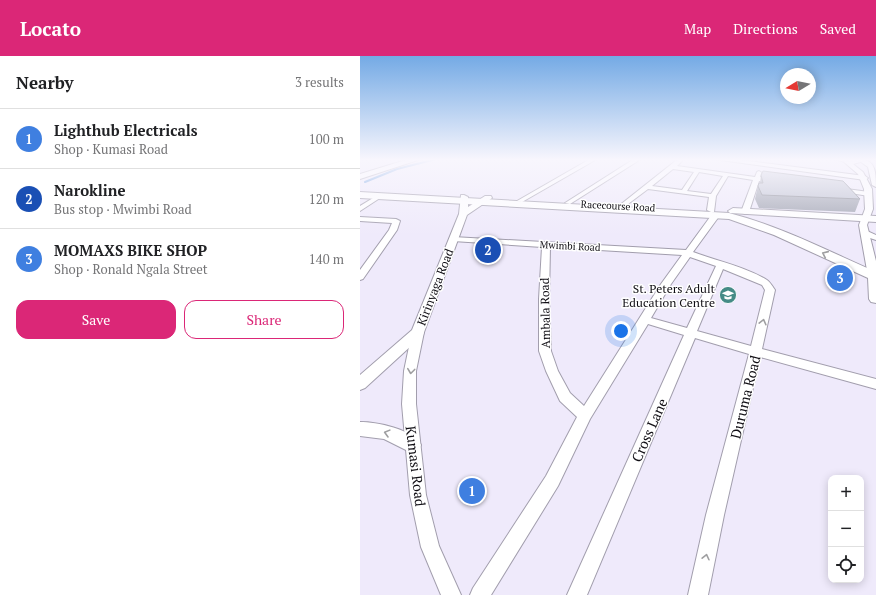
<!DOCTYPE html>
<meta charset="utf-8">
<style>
:root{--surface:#fff;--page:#f6f6f6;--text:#202124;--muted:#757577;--line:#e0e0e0;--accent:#db2777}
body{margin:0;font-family:"PT Serif",serif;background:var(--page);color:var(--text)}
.controls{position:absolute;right:12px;bottom:12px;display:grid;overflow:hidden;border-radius:8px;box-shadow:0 2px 10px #0003}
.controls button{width:36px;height:36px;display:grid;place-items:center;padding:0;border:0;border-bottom:1px solid var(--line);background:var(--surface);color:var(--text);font:20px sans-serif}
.compass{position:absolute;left:420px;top:12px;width:36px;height:36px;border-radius:50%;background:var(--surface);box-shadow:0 2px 10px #0003;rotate:260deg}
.you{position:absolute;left:261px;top:275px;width:14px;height:14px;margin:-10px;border:3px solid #fff;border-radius:50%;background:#1a73e8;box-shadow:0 0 0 6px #1a73e833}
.badge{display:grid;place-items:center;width:26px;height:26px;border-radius:50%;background:var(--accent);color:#fff;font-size:13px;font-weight:700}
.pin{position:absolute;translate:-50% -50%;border:2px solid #fff;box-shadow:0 1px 4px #0006}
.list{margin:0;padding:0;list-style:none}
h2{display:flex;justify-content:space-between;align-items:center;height:52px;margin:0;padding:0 16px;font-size:17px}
h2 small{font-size:13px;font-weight:400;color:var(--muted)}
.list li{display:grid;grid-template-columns:26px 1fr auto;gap:12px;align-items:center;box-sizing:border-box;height:60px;padding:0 16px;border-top:1px solid var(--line)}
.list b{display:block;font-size:15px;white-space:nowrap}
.list p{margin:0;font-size:13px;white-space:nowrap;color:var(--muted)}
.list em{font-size:13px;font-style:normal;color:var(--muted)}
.actions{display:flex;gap:8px;padding:12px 16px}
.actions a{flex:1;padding:9px 0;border:1px solid var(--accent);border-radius:12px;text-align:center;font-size:14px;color:var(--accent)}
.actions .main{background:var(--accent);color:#fff}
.icon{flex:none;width:22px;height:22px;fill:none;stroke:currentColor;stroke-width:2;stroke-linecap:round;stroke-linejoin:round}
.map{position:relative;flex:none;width:516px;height:539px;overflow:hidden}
header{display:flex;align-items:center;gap:24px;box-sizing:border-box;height:56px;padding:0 20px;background:var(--accent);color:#fff}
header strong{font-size:19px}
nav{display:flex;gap:22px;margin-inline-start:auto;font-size:14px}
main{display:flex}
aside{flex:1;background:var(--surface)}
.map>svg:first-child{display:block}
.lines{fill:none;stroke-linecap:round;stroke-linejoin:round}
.stream{stroke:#679ce0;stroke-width:2}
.minor-casing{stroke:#a29ead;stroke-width:2}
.tertiary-casing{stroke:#a29ead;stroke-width:2}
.secondary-casing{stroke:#a29ead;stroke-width:2}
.minor{fill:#fff;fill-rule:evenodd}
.tertiary{fill:#fff;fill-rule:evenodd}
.secondary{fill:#fff;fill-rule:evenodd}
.wall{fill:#a3a6b4}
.building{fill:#bec1d1;stroke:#858792}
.oneway{stroke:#9f9fa1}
.labels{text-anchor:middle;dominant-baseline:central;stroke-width:3;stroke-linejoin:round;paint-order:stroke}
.far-street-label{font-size:10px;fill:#100e14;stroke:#fff}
.street-label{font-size:12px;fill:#100e14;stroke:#fff}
.poi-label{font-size:12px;fill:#100e14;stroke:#fff;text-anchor:end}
.near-street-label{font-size:14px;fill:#100e14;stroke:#fff}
</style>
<header>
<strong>Locato</strong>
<nav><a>Map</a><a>Directions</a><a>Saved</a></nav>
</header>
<main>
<aside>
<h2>Nearby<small>3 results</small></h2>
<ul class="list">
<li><span class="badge" style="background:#3f7fe0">1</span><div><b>Lighthub Electricals</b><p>Shop · Kumasi Road</p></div><em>100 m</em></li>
<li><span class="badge" style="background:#1a4fb4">2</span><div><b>Narokline</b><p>Bus stop · Mwimbi Road</p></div><em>120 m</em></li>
<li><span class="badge" style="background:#3f7fe0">3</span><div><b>MOMAXS BIKE SHOP</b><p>Shop · Ronald Ngala Street</p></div><em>140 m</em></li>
</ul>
<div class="actions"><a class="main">Save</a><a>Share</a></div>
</aside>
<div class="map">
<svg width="516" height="539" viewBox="0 0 516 539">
<rect width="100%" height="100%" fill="#efeafb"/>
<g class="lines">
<path class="stream" d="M 5,126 L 37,113 L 76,103"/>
<g class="minor-casing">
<g id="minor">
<path d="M 230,103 L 237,103 L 162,146 L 157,145 Z"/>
<path d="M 274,103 L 281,103 L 210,148 L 205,147 Z"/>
<path d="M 318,103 L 324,103 L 317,110 L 395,121 L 397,116 L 399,115 L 402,117 L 400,121 L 417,125 L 414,127 L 399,125 L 389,156 L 385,158 L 381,156 L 393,124 L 368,120 L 356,140 L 354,156 L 351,156 L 347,154 L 349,141 L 288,133 L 264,151 L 260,151 L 260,149 ZM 313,113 L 334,116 L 322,134 L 292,130 ZM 339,116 L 363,120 L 351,138 L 327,135 Z"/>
<path d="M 353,103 L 372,103 L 505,120 L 508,122 L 505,124 Z"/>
<path d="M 479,132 L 509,136 L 512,138 L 509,140 L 477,135 L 477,133 Z"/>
<path d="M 18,139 L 23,140 L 0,155 L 0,150 Z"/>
<path d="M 353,157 L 359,157 L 360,159 L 333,196 C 357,205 386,211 407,224 C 410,226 413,231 415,234 L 402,293 L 516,323 L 516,333 L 400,301 L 364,459 L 348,539 L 328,539 L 346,459 L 389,298 L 335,282 L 227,539 L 207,539 L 324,279 L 288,268 L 230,363 L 198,430 L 131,539 L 110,539 L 113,532 L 186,420 L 217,361 L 200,345 L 186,315 L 179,295 L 179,243 L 182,191 L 93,185 L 89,183 L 93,181 L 326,194 ZM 190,191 L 322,199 L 301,228 L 224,350 L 210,337 L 198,315 L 191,295 L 189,243 ZM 330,201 L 356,210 L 327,272 L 291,262 L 311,228 ZM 363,213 L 402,229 L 405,234 L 391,290 L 337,275 Z"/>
<path d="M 0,161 L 36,163 L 40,165 L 37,174 L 3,223 L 0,224 L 0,214 L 29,174 L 32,167 L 0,165 Z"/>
<path d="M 501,175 L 507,175 L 516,179 L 516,184 L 501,179 Z"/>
<path d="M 58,272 L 62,273 L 64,276 L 56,315 L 56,348 L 66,439 L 79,490 L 101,539 L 81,539 L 61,491 L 50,439 L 42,348 L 44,315 L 52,276 L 54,273 Z"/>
</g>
</g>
<g class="tertiary-casing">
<g id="tertiary">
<path d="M 484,104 L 488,104 L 503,116 L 512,133 L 513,153 L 507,169 L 516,205 L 516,224 L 510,222 L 508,220 L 499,169 L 505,153 L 504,133 L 498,118 L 484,106 Z"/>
<path d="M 501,104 C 516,103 516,119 516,131 L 512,129 L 508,111 L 501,106 Z"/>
<path d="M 101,139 L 104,139 L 108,141 L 108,151 L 125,140 L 131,140 L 132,142 L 107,159 L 63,279 L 5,332 L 0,334 L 0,319 L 52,274 L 99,158 Z"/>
<path d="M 0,366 C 16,366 53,373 61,389 L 58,395 L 52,397 L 24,383 L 0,380 Z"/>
</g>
</g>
<g class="secondary-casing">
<g id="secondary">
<path d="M 49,103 L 61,103 L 0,123 L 0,118 Z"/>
<path d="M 474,103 L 511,103 L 493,108 Z"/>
<path d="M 0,136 L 369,157 C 420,170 468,195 516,216 L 516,247 L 511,246 L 509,243 L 508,222 L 414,179 L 369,163 L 0,142 Z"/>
<path d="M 373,152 L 516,160 L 516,166 L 370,157 L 368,155 Z"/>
</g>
</g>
<use href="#minor" class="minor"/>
<use href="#tertiary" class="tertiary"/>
<use href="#secondary" class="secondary"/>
</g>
<path class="wall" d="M 401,119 L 500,143 L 495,156 L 399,152 L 395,143 L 398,130 L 400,127 Z"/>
<path class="building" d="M 403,115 L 483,125 L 500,143 L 402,139 L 398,130 L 399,127 L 403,127 L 401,119 Z"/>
<defs><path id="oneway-chevron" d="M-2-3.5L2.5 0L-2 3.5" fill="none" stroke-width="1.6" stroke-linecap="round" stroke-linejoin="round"/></defs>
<g class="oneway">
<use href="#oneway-chevron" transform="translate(465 198) rotate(-156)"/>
<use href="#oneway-chevron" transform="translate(403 266) rotate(-76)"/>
<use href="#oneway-chevron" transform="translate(51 315) rotate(97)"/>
<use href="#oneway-chevron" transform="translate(27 377) rotate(-165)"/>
<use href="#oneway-chevron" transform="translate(346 501) rotate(-77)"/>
</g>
<linearGradient id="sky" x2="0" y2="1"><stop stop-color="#74aae5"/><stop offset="0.58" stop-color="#f8f6fd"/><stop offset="1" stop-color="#f8f6fd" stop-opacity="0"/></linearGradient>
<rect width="516" height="179" fill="url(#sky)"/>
<defs>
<g id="school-disc" transform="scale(0.9)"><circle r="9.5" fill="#448b86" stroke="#fff"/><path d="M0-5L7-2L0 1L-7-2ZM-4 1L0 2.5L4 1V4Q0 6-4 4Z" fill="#fff"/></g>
</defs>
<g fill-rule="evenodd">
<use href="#school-disc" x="368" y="239"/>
</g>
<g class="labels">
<g class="far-street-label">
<text transform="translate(258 150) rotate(3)">Racecourse Road</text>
<text transform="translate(210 190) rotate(3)">Mwimbi Road</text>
</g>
<g class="street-label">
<text transform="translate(75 231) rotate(-69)">Kirinyaga Road</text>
<text transform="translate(185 257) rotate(-91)">Ambala Road</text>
</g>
<g class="poi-label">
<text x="355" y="232">St. Peters Adult<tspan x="355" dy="14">Education Centre</tspan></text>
</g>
<g class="near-street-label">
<text transform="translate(385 341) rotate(-76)">Duruma Road</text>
<text transform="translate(289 374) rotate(-66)">Cross Lane</text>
<text transform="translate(56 410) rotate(83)">Kumasi Road</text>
</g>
</g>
</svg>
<div class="controls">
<button>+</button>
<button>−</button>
<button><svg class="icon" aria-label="locate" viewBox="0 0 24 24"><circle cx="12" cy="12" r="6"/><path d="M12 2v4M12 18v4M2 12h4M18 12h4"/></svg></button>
</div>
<svg class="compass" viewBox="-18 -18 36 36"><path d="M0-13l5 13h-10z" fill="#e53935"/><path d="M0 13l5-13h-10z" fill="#757577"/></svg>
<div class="you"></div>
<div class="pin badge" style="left:112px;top:435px;background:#3f7fe0">1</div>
<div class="pin badge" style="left:128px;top:194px;background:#1a4fb4">2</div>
<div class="pin badge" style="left:480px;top:222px;background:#3f7fe0">3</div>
</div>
</main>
